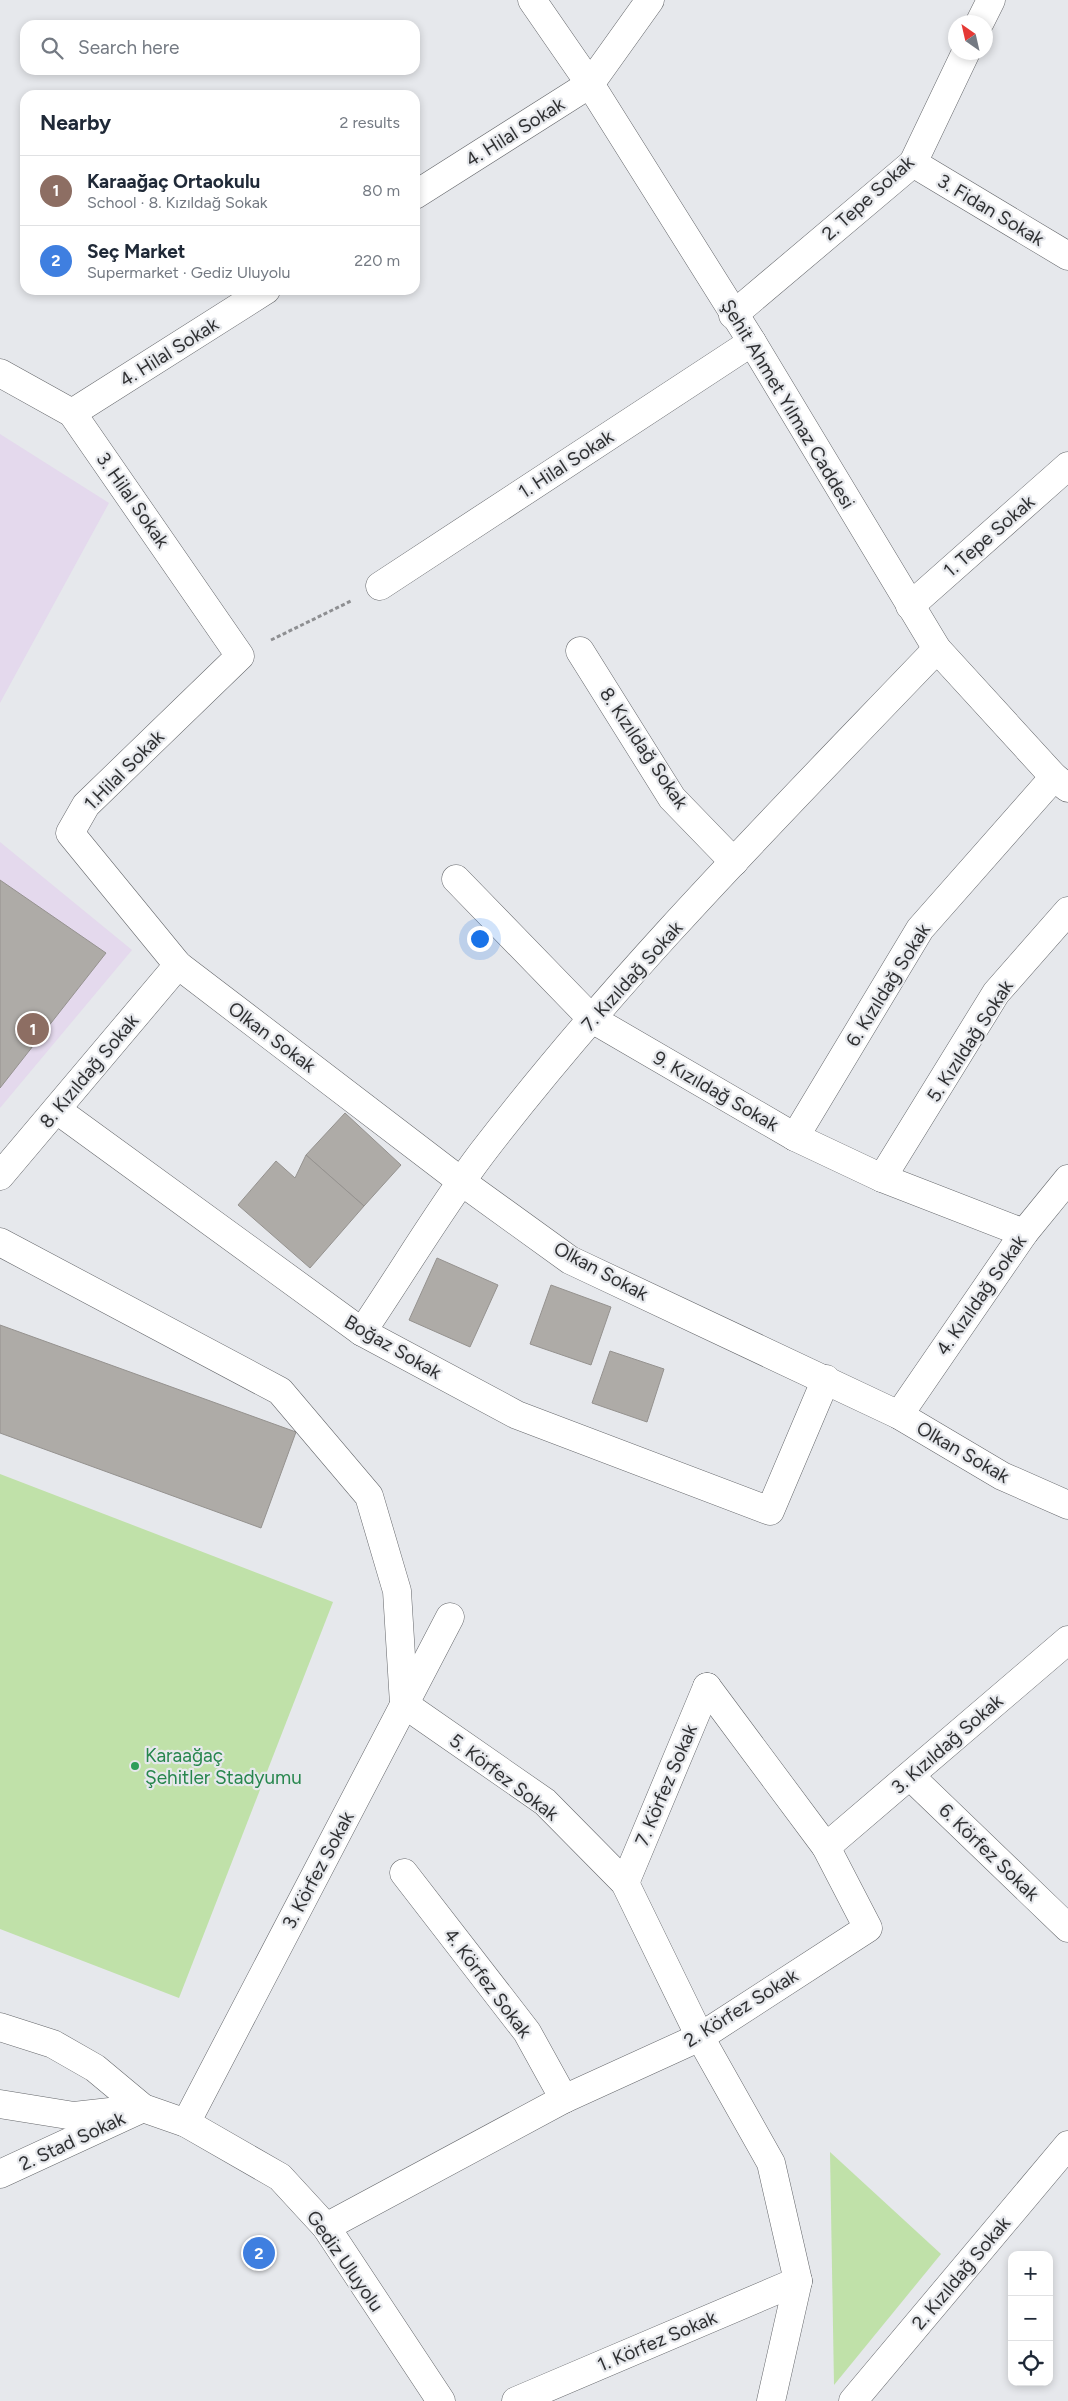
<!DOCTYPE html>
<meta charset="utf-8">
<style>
:root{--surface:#fff;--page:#f2f2f3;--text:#1f2937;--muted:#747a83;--line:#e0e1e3;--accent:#db2777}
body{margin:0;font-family:Figtree,sans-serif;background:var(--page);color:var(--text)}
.controls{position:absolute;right:15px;bottom:15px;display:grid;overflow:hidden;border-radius:10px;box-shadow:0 2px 8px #0003}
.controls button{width:45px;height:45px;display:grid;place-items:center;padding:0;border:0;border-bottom:1px solid var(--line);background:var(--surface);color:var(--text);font:25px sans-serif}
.compass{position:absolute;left:948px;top:15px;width:45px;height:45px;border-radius:50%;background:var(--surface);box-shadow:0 2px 8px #0003;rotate:326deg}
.you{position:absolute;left:479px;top:938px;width:18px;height:18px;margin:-12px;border:4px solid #fff;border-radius:50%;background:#1a73e8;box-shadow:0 0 0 8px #1a73e833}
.badge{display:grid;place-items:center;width:32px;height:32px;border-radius:50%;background:var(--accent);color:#fff;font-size:16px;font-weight:700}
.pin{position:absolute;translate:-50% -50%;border:2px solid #fff;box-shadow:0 1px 5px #0006}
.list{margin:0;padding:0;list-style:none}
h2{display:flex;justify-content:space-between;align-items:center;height:65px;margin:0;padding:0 20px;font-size:21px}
h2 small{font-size:16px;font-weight:400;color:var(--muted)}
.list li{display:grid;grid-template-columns:32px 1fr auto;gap:15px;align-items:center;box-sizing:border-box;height:70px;padding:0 20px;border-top:1px solid var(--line)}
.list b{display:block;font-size:19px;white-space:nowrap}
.list p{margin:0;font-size:16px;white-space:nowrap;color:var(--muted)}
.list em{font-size:16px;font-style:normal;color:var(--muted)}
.icon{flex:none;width:28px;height:28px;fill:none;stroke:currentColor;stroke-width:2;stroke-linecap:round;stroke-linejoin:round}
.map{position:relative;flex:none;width:1068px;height:2401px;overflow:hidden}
.search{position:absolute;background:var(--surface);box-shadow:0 2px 8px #0003;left:20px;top:20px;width:400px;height:55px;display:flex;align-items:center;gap:12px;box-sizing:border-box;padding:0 18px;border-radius:15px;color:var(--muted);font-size:19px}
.panel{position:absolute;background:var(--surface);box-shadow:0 2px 8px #0003;left:20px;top:90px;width:400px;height:205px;border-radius:15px}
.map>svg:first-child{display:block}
.education{fill:#e4d9ed}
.green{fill:#c0e1a9}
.building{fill:#aeaba7;stroke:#95928f}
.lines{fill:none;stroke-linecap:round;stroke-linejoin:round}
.minor-casing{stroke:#65676b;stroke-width:29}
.path{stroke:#8e8f92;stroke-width:3;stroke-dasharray:4 2.5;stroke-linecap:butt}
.minor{stroke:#fff;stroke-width:28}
.leisure-dot{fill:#2e9e5b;stroke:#e6e8ec;stroke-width:2}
.labels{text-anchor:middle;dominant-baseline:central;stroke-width:4.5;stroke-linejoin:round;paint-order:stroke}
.street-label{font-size:19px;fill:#303133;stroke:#e6e8ec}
.leisure-label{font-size:19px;fill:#27864d;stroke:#e6e8ec;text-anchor:start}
</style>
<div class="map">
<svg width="1068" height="2401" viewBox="0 0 1068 2401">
<rect width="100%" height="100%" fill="#e6e8ec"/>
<g class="education">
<path d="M 0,434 L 109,503 L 0,703 Z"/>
<path d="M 0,842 L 132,950 L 0,1108 Z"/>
</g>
<g class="green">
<path d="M 0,1474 L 333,1602 L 179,1998 L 0,1929 Z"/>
<path d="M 830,2152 L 941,2254 L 834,2385 Z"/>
</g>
<g class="building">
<path d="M 0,880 L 106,953 L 0,1088 Z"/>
<path d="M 345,1113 L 401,1165 L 364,1206 L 306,1155 Z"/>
<path d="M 306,1155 L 364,1206 L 310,1268 L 238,1205 L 276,1161 L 295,1178 Z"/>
<path d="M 437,1258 L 498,1285 L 470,1347 L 409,1320 Z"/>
<path d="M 551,1285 L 611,1307 L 591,1365 L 530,1344 Z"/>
<path d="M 0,1325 L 296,1432 L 261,1528 L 0,1433 Z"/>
<path d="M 610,1351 L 664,1369 L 647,1422 L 592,1403 Z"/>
</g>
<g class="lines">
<g class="minor-casing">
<g id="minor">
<path d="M 532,0 L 590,84 L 752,342 L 937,649 L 1054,777 L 1068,788"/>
<path d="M 980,22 L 991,0"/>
<path d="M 913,163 L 1068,256"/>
<path d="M 415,195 L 590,84 L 650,0"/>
<path d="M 733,315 L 913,163 L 966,52"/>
<path d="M 0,373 L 72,413 L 240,656 L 86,805 L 70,833 L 178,965 L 462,1182 L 570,1260 L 899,1415 L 1002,1476 L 1068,1505"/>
<path d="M 72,413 L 266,290"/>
<path d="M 380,586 L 752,342"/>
<path d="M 910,606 L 1068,466"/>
<path d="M 580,651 L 672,798 L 734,862"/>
<path d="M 456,879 L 592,1019 L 795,1137 L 882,1178 L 1024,1233"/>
<path d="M 57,1110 L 362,1332 L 517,1415 L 770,1511 L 826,1379"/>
<path d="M 795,1137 L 920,929 L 1054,777"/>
<path d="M 0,1176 L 178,965"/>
<path d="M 882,1178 L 996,993 L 1068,911"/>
<path d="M 0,1242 L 280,1391 L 369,1496 L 397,1591 L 404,1704 L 545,1802 L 625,1883 L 700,2037 L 771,2163 L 798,2281 L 771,2401"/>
<path d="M 362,1332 C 402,1273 439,1210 482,1153 C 620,973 781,812 937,649"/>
<path d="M 899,1415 L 1024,1233 L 1068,1179"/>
<path d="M 910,1776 L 1068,1928"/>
<path d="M 826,1847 L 1068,1640"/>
<path d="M 404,1873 L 527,2032 L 564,2099"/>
<path d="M 625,1883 L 707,1687"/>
<path d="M 0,2027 L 53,2044 L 95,2068 L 143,2108 L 186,2123 L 280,2177 L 326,2227 L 441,2401"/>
<path d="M 0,2104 L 74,2116 L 119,2111"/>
<path d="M 186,2123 L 450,1617"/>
<path d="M 0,2174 L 143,2108"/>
<path d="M 326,2227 L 564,2099 L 700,2037 L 868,1928 L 826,1847 L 707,1687"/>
<path d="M 516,2401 L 798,2281"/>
<path d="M 853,2401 L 1068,2145"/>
</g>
</g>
<path class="path" d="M 271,640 L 351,601"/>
<use href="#minor" class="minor"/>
</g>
<circle class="leisure-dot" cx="135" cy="1766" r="5"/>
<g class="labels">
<g class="street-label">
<text transform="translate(515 132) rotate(-32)">4. Hilal Sokak</text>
<text transform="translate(868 198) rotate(-42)">2. Tepe Sokak</text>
<text transform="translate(991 210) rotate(31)">3. Fidan Sokak</text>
<text transform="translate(169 352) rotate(-32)">4. Hilal Sokak</text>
<text transform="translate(788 404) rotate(59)">Şehit Ahmet Yılmaz Caddesi</text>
<text transform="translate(566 464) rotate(-33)">1. Hilal Sokak</text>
<text transform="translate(133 500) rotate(55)">3. Hilal Sokak</text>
<text transform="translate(989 536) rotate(-41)">1. Tepe Sokak</text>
<text transform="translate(644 748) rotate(56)">8. Kızıldağ Sokak</text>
<text transform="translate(124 770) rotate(-45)">1.Hilal Sokak</text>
<text transform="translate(632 976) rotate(-48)">7. Kızıldağ Sokak</text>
<text transform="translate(888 985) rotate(-58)">6. Kızıldağ Sokak</text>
<text transform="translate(272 1037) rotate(37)">Olkan Sokak</text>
<text transform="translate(970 1041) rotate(-57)">5. Kızıldağ Sokak</text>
<text transform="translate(89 1071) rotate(-50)">8. Kızıldağ Sokak</text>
<text transform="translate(716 1091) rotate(30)">9. Kızıldağ Sokak</text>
<text transform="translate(601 1271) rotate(28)">Olkan Sokak</text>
<text transform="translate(981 1295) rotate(-55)">4. Kızıldağ Sokak</text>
<text transform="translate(393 1347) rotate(30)">Boğaz Sokak</text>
<text transform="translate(963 1452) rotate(30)">Olkan Sokak</text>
<text transform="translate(947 1744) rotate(-41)">3. Kızıldağ Sokak</text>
<text transform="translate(504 1777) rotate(37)">5. Körfez Sokak</text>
<text transform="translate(666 1785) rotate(-67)">7. Körfez Sokak</text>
<text transform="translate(989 1852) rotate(44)">6. Körfez Sokak</text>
<text transform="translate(318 1870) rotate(-62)">3. Körfez Sokak</text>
<text transform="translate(488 1983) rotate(53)">4. Körfez Sokak</text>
<text transform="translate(741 2008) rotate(-32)">2. Körfez Sokak</text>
<text transform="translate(72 2141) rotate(-25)">2. Stad Sokak</text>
<text transform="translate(345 2261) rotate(55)">Gediz Uluyolu</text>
<text transform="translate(961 2273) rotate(-50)">2. Kızıldağ Sokak</text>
<text transform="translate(657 2341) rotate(-23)">1. Körfez Sokak</text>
</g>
<g class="leisure-label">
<text x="145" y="1755">Karaağaç<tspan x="145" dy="22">Şehitler Stadyumu</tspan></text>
</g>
</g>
</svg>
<div class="controls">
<button>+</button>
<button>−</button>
<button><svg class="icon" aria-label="locate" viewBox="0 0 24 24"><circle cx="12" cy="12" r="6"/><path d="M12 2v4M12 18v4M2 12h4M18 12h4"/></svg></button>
</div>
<svg class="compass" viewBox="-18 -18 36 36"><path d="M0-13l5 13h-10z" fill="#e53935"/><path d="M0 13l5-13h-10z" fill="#747a83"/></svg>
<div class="you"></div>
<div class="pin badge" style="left:33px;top:1029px;background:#8d6e63">1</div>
<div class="pin badge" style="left:259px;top:2253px;background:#3f7fe0">2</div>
<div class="search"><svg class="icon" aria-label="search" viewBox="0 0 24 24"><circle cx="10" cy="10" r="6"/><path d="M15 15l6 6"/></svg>Search here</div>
<section class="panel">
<h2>Nearby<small>2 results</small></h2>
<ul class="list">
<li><span class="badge" style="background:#8d6e63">1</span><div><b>Karaağaç Ortaokulu</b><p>School · 8. Kızıldağ Sokak</p></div><em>80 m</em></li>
<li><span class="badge" style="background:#3f7fe0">2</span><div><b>Seç Market</b><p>Supermarket · Gediz Uluyolu</p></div><em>220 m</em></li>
</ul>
</section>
</div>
